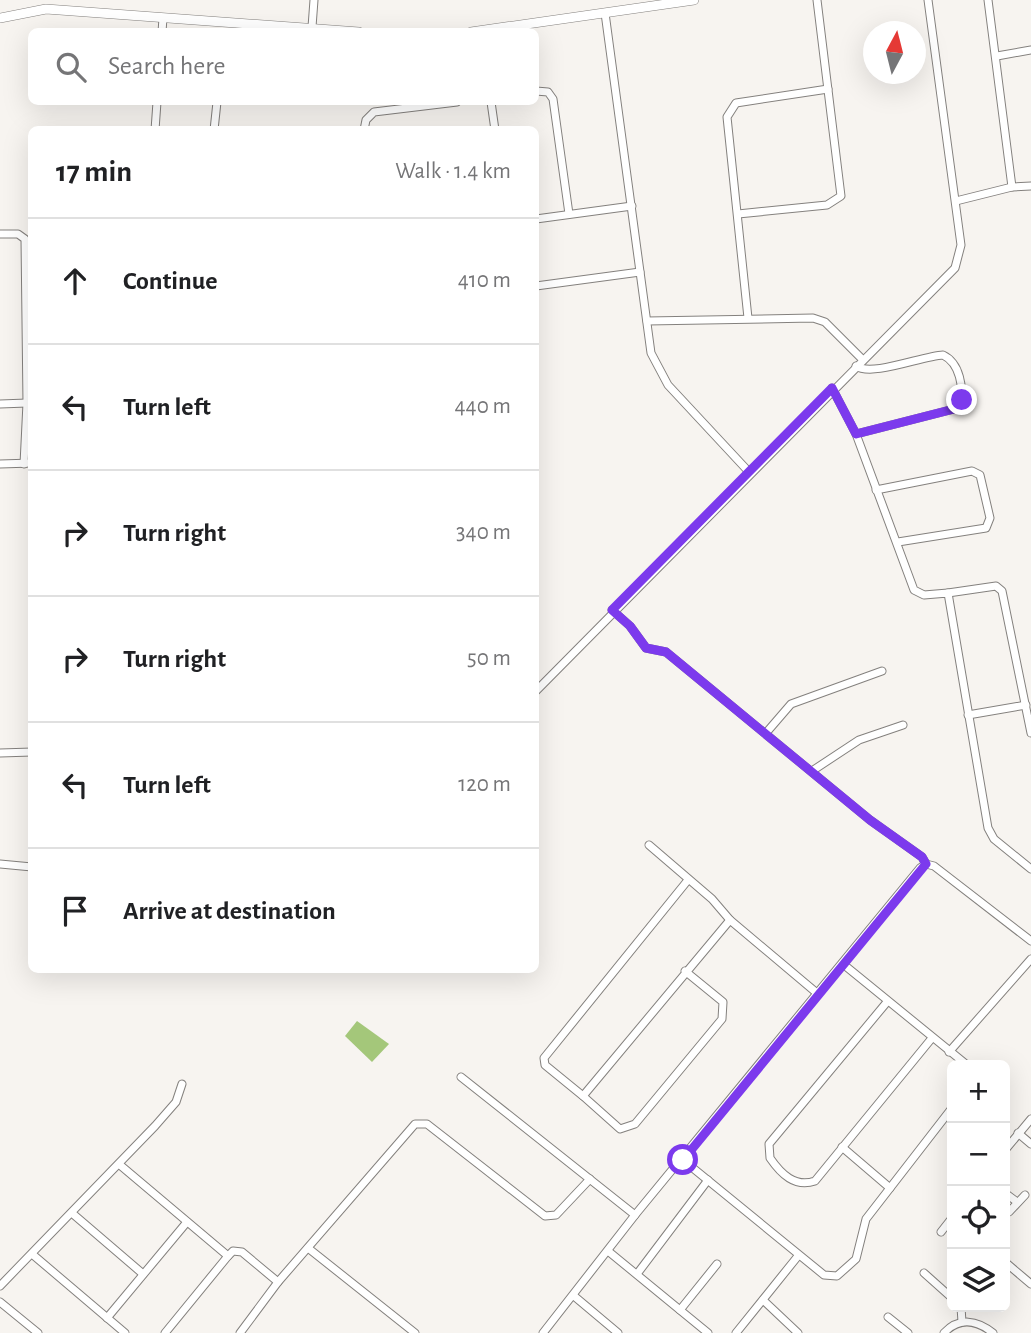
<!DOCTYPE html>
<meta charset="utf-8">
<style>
:root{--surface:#fff;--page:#f2f2f2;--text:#202124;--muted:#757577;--line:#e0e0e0}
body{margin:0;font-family:"Alegreya Sans",sans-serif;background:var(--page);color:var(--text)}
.controls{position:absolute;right:21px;bottom:21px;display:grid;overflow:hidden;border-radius:10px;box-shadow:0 7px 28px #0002}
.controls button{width:63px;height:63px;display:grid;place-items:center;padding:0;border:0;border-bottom:2px solid var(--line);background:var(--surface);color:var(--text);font:35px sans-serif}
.compass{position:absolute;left:863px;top:21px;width:63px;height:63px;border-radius:50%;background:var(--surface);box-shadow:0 7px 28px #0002;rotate:7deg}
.stop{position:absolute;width:21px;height:21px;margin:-16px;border:5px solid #7c3aed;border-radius:50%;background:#fff}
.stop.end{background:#7c3aed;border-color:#fff;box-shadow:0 2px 7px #0008}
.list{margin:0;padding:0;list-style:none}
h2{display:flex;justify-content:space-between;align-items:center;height:91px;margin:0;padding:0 28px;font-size:30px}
h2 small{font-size:23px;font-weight:400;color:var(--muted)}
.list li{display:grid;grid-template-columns:46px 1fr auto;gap:21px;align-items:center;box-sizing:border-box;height:126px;padding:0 28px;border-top:2px solid var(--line)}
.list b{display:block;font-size:26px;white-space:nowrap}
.list em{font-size:23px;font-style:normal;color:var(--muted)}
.icon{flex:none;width:38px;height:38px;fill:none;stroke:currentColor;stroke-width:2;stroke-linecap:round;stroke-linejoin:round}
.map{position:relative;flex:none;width:1031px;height:1333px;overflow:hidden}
.search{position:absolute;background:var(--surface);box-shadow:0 7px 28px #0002;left:28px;top:28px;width:511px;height:77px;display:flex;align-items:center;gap:18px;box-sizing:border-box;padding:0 24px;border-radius:10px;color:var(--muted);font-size:26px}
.panel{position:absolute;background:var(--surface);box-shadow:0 7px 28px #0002;left:28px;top:126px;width:511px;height:847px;border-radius:10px}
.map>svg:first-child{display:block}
.water{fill:#a4c77a}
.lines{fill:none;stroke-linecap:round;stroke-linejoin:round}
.minor-casing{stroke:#84817e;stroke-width:9}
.tertiary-casing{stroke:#84817e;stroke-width:10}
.minor{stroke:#fff;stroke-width:7}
.tertiary{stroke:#fff;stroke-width:9}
.route{stroke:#7c3aed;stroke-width:9}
</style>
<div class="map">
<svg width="1031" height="1333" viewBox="0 0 1031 1333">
<rect width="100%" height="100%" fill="#f7f4f0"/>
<path class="water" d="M 357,1021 L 389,1044 L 372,1062 L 345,1036 Z"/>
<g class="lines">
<g class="minor-casing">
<g id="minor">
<path d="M 988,0 L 1012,187"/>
<path d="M 605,13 L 651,353 L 668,385 L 749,472"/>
<path d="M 312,27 L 314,0"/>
<path d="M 162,32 L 163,18"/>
<path d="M 997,56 L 1031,50"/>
<path d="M 536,91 L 548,92 L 553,99 L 569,214"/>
<path d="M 491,102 L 495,130"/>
<path d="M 155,130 L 157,102"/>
<path d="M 214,130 L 217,102"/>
<path d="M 364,130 L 366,120 L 374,112 L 457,102"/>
<path d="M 956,201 L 1012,187 L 1031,186"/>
<path d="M 738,214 L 827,205 L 841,196 L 817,0"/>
<path d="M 536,219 L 632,206"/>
<path d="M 0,234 L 18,234 L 25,239 L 27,403 L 24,464"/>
<path d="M 536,286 L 640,272"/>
<path d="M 748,318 L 727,117 L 736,103 L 828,89"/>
<path d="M 647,321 L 813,318 L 825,322 L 863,360"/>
<path d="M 856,366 C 872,377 922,356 943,355 C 960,363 964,388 960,405 L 954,409 L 856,434"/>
<path d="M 832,388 L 856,434 L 914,590 L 924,595 L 948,593 L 988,828 L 994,839 L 1031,869"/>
<path d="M 0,404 L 27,403"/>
<path d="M 0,464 L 32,463"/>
<path d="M 876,490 L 972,471 L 980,475 L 990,518 L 986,528 L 898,542"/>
<path d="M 948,593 L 996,586 L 1002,591 L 1031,733"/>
<path d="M 612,610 L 630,626 L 646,648 L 666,652 L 870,820 L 922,857 L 926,864"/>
<path d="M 536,691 L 955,268 L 961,245 L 928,0"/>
<path d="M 968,715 L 1026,705"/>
<path d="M 766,733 L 791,704 L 882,671"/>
<path d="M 0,753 L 32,752"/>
<path d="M 812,771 L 859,740 L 903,725"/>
<path d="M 649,845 L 712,899 L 730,920"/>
<path d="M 0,864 L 32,867"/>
<path d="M 843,964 L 967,1065"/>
<path d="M 685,971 L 723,1002 L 722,1019 L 635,1124 L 620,1129 L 583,1096 L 730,920 L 818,994"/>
<path d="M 887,1002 L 769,1144 L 770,1158 C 781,1174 795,1188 815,1181 L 932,1038"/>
<path d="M 949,1052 L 1031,959"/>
<path d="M 461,1077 L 635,1215"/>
<path d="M 583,1096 L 545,1065 L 544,1058 L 688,880"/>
<path d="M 1018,1133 L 1031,1144"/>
<path d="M 842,1147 L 890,1188"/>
<path d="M 1005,1150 L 1031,1119"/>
<path d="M 683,1160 L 824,1275 L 837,1276 L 856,1259 L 866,1219 L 952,1108"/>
<path d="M 120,1165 L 228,1256 L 165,1333"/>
<path d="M 1005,1193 L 1017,1202"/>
<path d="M 1009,1212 L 1025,1195"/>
<path d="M 73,1214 L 143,1274"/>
<path d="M 941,1232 L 952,1218"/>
<path d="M 308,1248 L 415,1333"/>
<path d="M 608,1251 L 708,1333"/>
<path d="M 32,1254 L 125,1333"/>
<path d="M 228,1256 L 233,1251 L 242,1252 L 278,1282 L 240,1333"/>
<path d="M 1005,1262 L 1031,1284"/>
<path d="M 924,1273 L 952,1298"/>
<path d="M 637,1274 L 708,1180"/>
<path d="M 278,1282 L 415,1124 L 427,1124 L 545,1216 L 556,1215 L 590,1179"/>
<path d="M 0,1286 L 155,1126 L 176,1102 L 182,1084"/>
<path d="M 574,1296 L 618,1333"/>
<path d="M 763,1300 L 798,1333"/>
<path d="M 0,1302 L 38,1333"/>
<path d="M 961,1307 L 962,1322"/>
<path d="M 680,1310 L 717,1264"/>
<path d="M 888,1317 L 908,1333"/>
<path d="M 107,1318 L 187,1222"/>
<path d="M 543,1333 L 635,1215 L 920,868 L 926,864 L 934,866 L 1031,941"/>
<path d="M 736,1333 L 798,1256"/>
<path d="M 944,1333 C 959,1317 977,1320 993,1333"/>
</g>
</g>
<g class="tertiary-casing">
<g id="tertiary">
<path d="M 0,18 L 46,9 L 359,32"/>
<path d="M 471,32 L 694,0"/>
</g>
</g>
<use href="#minor" class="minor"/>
<use href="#tertiary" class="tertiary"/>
</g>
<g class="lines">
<path class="route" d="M 683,1160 L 926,864 L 922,857 L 870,820 L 666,652 L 646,648 L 630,626 L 612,610 L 832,388 L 856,434 L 954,409 L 962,400"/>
</g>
</svg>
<div class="controls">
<button>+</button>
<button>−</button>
<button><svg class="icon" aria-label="locate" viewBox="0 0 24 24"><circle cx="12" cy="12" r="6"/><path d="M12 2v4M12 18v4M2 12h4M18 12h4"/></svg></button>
<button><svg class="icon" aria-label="layers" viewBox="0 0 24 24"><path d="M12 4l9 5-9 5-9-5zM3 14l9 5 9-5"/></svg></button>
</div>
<svg class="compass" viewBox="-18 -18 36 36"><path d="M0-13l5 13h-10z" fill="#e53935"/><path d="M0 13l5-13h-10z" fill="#757577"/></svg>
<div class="stop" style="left:683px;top:1160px"></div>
<div class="stop end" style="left:962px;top:400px"></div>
<div class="search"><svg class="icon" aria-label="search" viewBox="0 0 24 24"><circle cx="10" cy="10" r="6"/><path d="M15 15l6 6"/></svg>Search here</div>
<section class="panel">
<h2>17 min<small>Walk · 1.4 km</small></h2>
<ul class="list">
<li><svg class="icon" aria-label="ahead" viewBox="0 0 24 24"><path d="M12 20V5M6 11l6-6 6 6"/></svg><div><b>Continue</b></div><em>410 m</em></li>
<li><svg class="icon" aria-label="left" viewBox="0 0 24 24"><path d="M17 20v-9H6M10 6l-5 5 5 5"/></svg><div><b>Turn left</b></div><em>440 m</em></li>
<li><svg class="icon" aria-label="right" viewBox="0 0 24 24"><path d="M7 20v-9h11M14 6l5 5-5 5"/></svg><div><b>Turn right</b></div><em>340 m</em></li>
<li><svg class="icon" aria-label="right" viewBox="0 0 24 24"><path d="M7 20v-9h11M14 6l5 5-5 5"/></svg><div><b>Turn right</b></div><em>50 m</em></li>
<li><svg class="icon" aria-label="left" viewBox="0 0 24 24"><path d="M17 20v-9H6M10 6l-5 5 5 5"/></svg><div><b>Turn left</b></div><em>120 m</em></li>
<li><svg class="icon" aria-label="arrive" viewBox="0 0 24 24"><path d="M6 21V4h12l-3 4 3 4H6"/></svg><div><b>Arrive at destination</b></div></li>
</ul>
</section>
</div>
